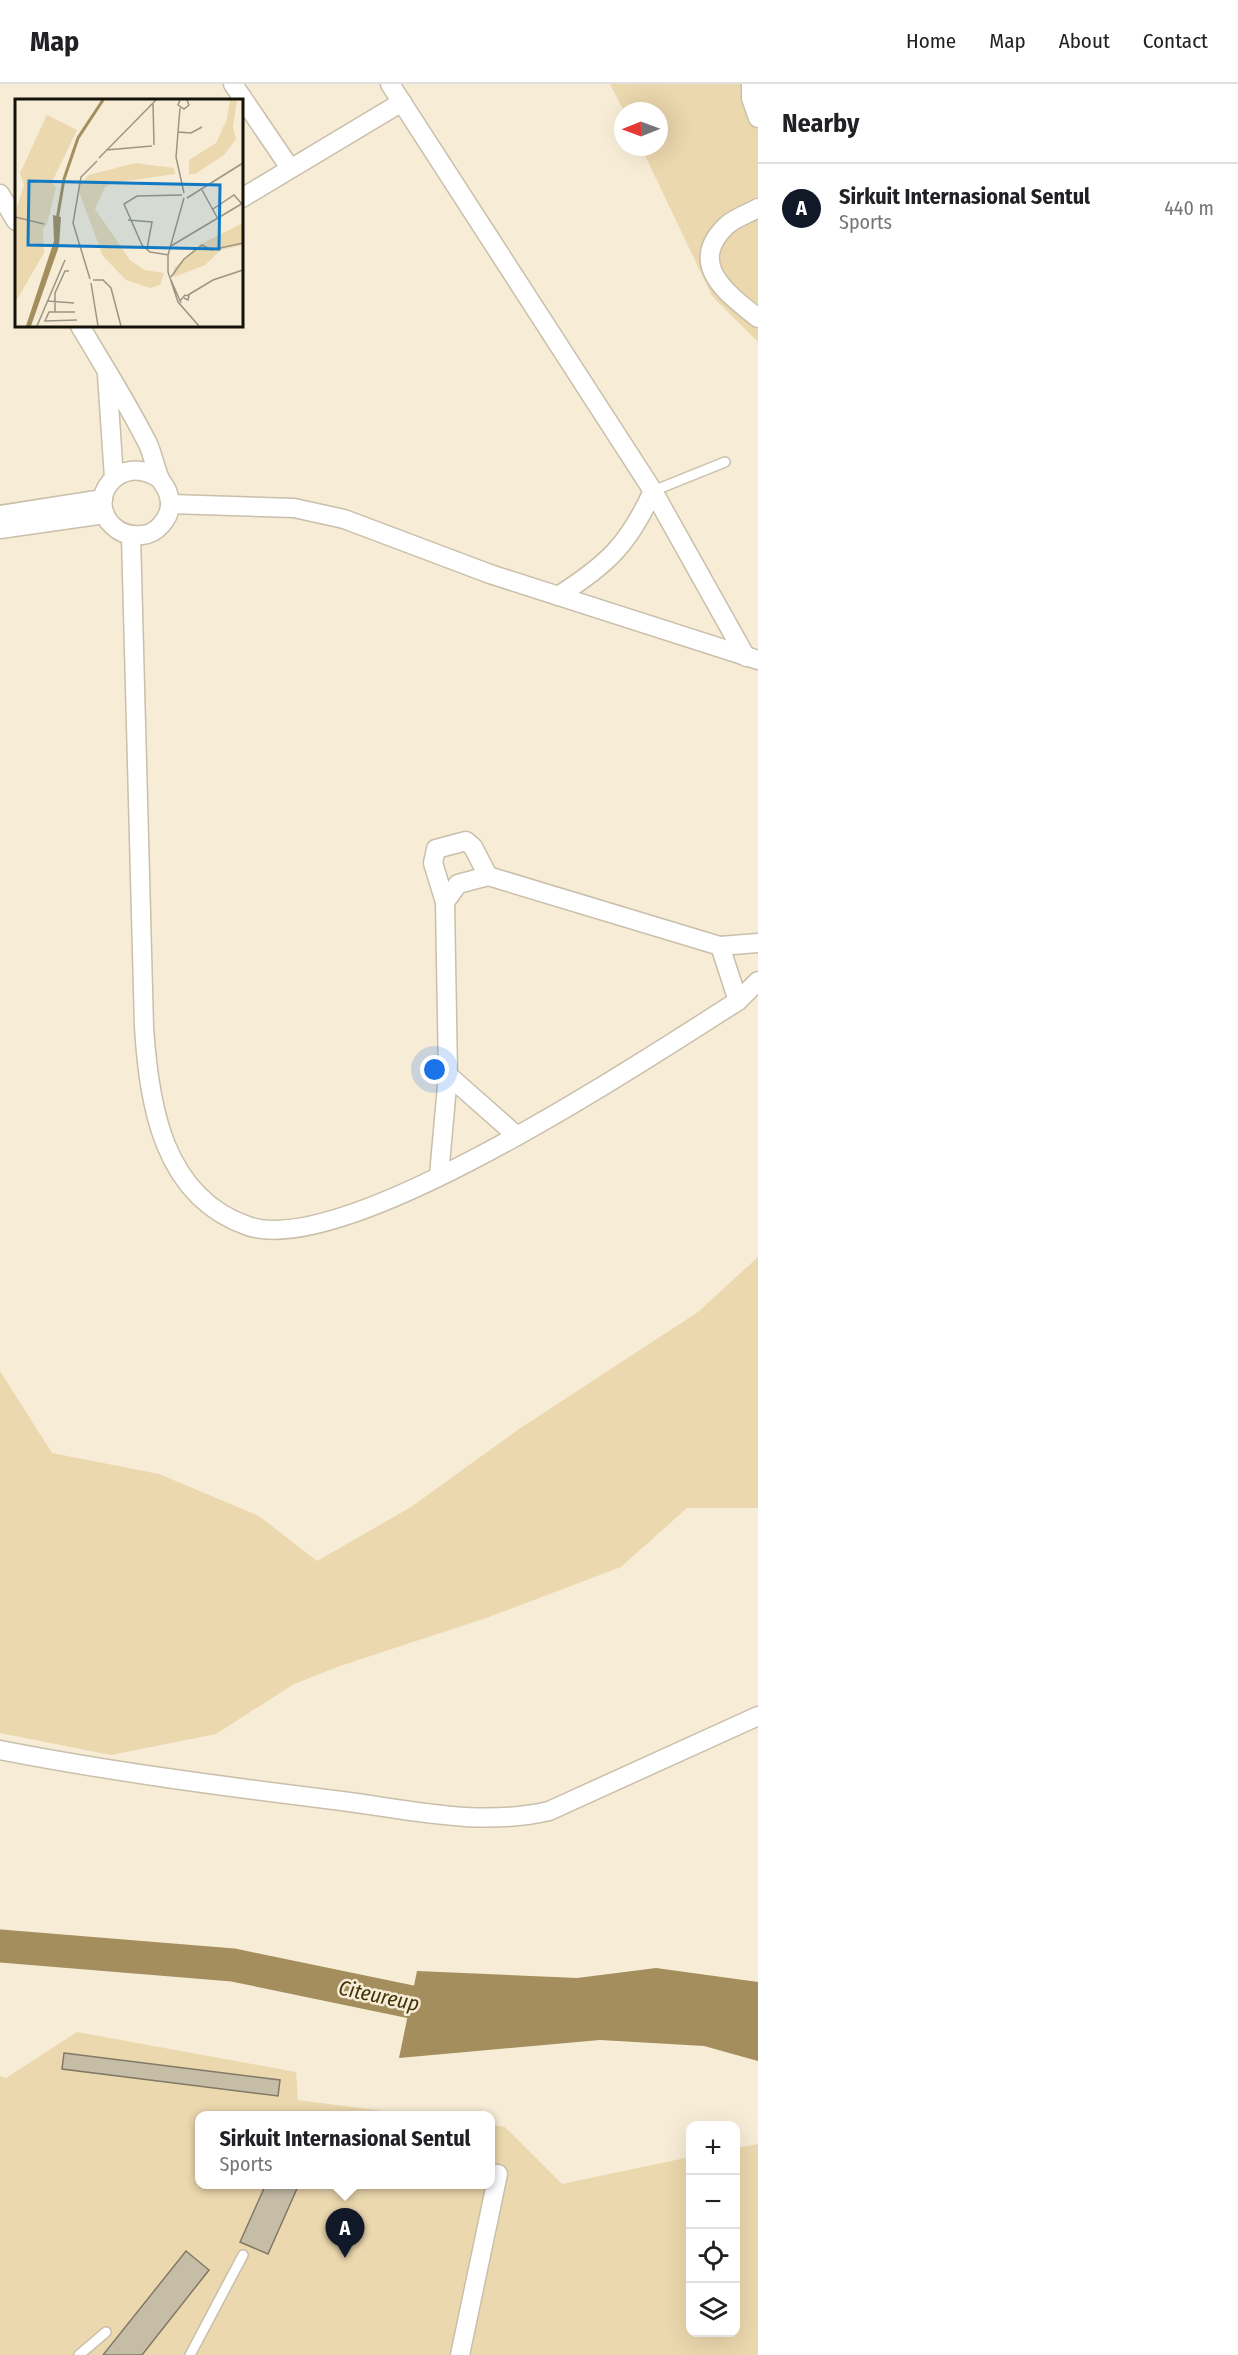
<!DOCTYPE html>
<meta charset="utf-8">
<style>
:root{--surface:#fff;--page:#f6f6f6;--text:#202124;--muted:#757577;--line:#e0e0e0;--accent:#111827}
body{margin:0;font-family:"Fira Sans Condensed",sans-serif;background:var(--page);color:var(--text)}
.controls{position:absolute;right:18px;bottom:18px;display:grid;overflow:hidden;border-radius:12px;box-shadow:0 6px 24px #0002}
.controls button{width:54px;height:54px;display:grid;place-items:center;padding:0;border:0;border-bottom:2px solid var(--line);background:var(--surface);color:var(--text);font:30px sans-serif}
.compass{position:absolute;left:614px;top:18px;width:54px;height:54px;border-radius:50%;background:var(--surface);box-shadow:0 6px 24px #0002;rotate:269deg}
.you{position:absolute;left:435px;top:986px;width:21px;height:21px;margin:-15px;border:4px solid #fff;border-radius:50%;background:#1a73e8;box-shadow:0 0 0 9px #1a73e833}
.badge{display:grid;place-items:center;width:39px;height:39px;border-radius:50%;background:var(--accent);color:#fff;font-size:20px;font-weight:700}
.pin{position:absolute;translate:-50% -50px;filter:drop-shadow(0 2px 3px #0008)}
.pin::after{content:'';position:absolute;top:32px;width:21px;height:18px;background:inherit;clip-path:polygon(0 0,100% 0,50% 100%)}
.popup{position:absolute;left:195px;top:2027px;width:300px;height:78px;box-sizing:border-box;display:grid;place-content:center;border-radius:12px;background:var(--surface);filter:drop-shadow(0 2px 4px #0005);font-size:20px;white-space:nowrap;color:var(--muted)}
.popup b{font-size:22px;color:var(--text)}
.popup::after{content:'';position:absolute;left:50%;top:100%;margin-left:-12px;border:12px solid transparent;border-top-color:var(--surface)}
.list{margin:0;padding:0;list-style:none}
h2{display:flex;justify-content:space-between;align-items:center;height:78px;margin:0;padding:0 24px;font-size:26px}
h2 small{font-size:20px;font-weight:400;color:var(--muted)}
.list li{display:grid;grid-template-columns:39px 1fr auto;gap:18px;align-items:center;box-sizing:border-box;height:90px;padding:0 24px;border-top:2px solid var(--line)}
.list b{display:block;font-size:22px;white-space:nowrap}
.list p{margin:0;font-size:20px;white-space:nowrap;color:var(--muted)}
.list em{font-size:20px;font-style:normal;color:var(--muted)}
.icon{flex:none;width:33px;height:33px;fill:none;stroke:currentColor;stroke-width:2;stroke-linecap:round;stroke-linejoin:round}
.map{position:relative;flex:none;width:758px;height:2271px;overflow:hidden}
header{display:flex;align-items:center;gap:36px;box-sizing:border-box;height:84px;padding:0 30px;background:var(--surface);border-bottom:2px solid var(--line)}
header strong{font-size:28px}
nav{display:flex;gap:33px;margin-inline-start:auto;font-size:21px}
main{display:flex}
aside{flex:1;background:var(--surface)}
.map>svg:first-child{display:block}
.green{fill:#ecd8ae}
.water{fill:#a48e5e}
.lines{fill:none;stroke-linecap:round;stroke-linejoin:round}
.river{stroke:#a48e5e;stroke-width:33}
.building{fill:#c6bda7;stroke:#827965;stroke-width:1.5}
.lane-casing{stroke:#c9bfaa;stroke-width:12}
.street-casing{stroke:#c9bfaa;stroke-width:21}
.lane{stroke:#fff;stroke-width:9}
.street{stroke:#fff;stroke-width:18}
.labels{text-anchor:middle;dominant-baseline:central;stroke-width:5;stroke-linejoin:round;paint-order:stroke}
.water-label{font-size:21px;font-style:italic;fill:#423208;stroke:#f7ecd6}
.inset-river{fill:none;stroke:#a48e5e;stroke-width:3}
.inset-road{fill:none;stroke:#9d9584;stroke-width:1.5}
.view{fill:#1279c4;fill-opacity:0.15;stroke:#1279c4;stroke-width:3}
.inset-edge{fill:none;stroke:#15120a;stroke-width:3}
</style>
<header>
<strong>Map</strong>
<nav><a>Home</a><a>Map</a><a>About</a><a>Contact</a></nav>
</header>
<main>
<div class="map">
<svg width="758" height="2271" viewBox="0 0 758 2271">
<rect width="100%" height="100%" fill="#f7ecd6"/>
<g class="green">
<path d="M 610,0 L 758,0 L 758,258 L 712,212 L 641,63 L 659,63 L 659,27 L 624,27 Z"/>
<path d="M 758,1173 L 758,1424 L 687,1424 L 621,1483 L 486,1534 L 340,1582 L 294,1600 L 216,1650 L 111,1671 L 0,1649 L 0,1287 L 52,1369 L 159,1390 L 259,1432 L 317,1477 L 411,1423 L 519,1345 L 698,1228 Z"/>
<path d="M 77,1948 L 296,1988 L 298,2016 L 414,2031 L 200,2032 L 200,2100 L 490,2100 L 491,2041 L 505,2043 L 562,2100 L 690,2073 L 690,2248 L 736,2248 L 736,2064 L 758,2060 L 758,2271 L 0,2271 L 0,1992 L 6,1994 Z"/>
</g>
<path class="water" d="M 656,1884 L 758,1898 L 758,1977 L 704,1962 L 600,1956 L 399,1974 L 417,1887 L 577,1894 Z"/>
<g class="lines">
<path class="river" d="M 0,1862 L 233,1881 L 455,1927"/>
</g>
<g class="building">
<path d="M 64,1969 L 280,1996 L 278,2012 L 62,1985 Z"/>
<path d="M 266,2100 L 299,2100 L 268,2170 L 240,2158 Z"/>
<path d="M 186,2167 L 209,2186 L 142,2271 L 103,2271 Z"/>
</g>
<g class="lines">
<g class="lane-casing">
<g id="lane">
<path d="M 653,407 L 725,378"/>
<path d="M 79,2271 L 106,2248"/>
<path d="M 190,2271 L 243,2171"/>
</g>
</g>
<g class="street-casing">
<g id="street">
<path d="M 233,0 L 290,84"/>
<path d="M 390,0 L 653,407 L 746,573"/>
<path d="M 751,0 L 751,14 L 758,34"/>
<path d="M 0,110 L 16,137"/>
<path d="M 242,114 L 402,18"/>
<path d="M 758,124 C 748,130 734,134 726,142 C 686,181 729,211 758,234"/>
<path d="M 80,242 C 103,281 128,320 148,360 C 153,371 155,384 160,395 C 165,403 170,409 170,420 C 170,434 157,450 142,451 C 131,452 121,450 113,442 C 84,415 120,367 160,395"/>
<path d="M 107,291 L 114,394"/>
<path d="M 170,420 L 294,424 L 344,435 L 490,490 L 758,576"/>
<path d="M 0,431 L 103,415"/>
<path d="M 0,445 L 105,430"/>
<path d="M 131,452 L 144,943 C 149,1021 163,1113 248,1142 C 346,1176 647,974 738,917 L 758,897"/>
<path d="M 558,512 C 608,480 628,461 653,407"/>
<path d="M 445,818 L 433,779 L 436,765 L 466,757 L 473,763 L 488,792"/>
<path d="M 720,862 L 738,917"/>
<path d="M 448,991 L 517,1052"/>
<path d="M 439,1091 L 448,991 L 445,818 L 458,800 L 488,792 L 720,862 L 758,859"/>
<path d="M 0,1666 C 113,1688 228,1703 342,1717 C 410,1726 481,1743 549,1727 L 758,1632"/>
<path d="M 460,2271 L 498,2090"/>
</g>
</g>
<use href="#lane" class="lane"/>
<use href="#street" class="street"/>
</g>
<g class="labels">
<g class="water-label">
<text transform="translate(379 1912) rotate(12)">Citeureup</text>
</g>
</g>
<g transform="translate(15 15)">
<rect width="228" height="228" fill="#f7ecd6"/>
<path d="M 215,1 L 222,1 L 218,28 L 221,40 L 209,56 L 180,75 L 174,75 L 174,61 L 201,44 L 212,20 ZM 32,16 L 62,31 L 37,83 L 41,89 L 32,125 L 28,130 L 29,154 L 0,204 L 0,114 L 9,86 L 5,74 ZM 120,64 L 159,69 L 160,75 L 97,84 L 90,88 L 80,110 L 115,161 L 129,171 L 149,174 L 145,186 L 135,189 L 111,181 L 88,157 L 64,93 L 66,84 L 74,76 ZM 228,124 L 228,146 L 206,151 L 190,166 L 159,178 L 159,169 L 186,145 Z" fill="#ecd8ae"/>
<path d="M 38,116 L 46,118 L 44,147 L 16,227 L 11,227 L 39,142 Z" fill="#a48e5e"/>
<path class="inset-river" d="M 42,121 L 49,80 L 63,39 L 88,1"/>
<path class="inset-road" d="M 165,1 L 163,6 L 169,10 L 174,6 L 172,1M 138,5 L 139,46M 165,9 L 161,58 L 169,94M 163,33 L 176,34 L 187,28M 91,51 L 137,47M 84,59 L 141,1M 187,91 L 203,120M 169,99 L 153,156 L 153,173 L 163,203 L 184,227M 172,99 L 228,64M 198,110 L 219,96 L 227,105M 0,118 L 29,125M 113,121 L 137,123 L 132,150M 156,147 L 228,104M 154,156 L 135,153 L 127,146 L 109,105 L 122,97 L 167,96M 156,178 L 169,160 L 187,146 L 196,151 L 228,144M 75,180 L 58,124 L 66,78 L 82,62M 78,181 L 88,181 L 96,189 L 106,227M 156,181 L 166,204M 76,184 L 83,227M 173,196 L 198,181 L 228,171M 32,202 L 59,204M 165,202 L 170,196 L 174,197 L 173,201 L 169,199M 40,213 L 40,194 L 50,172 L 54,172M 60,213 L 34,213 L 30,222 L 62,221M 22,227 L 50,161"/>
<path class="view" d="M 14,82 L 205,86 L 204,150 L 13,146 Z"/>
<rect width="228" height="228" class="inset-edge"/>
</g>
</svg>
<div class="controls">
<button>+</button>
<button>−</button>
<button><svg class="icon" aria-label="locate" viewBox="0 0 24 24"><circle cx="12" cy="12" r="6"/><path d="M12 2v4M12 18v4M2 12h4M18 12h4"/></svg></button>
<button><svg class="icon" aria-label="layers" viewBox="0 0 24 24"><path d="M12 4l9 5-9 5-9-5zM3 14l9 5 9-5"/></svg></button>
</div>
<svg class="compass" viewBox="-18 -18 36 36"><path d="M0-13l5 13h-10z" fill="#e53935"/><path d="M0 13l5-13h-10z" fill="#757577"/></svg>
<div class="you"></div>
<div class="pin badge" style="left:345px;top:2174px">A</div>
<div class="popup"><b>Sirkuit Internasional Sentul</b>Sports</div>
</div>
<aside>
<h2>Nearby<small></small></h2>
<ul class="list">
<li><span class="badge">A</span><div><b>Sirkuit Internasional Sentul</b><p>Sports</p></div><em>440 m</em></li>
</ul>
</aside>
</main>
